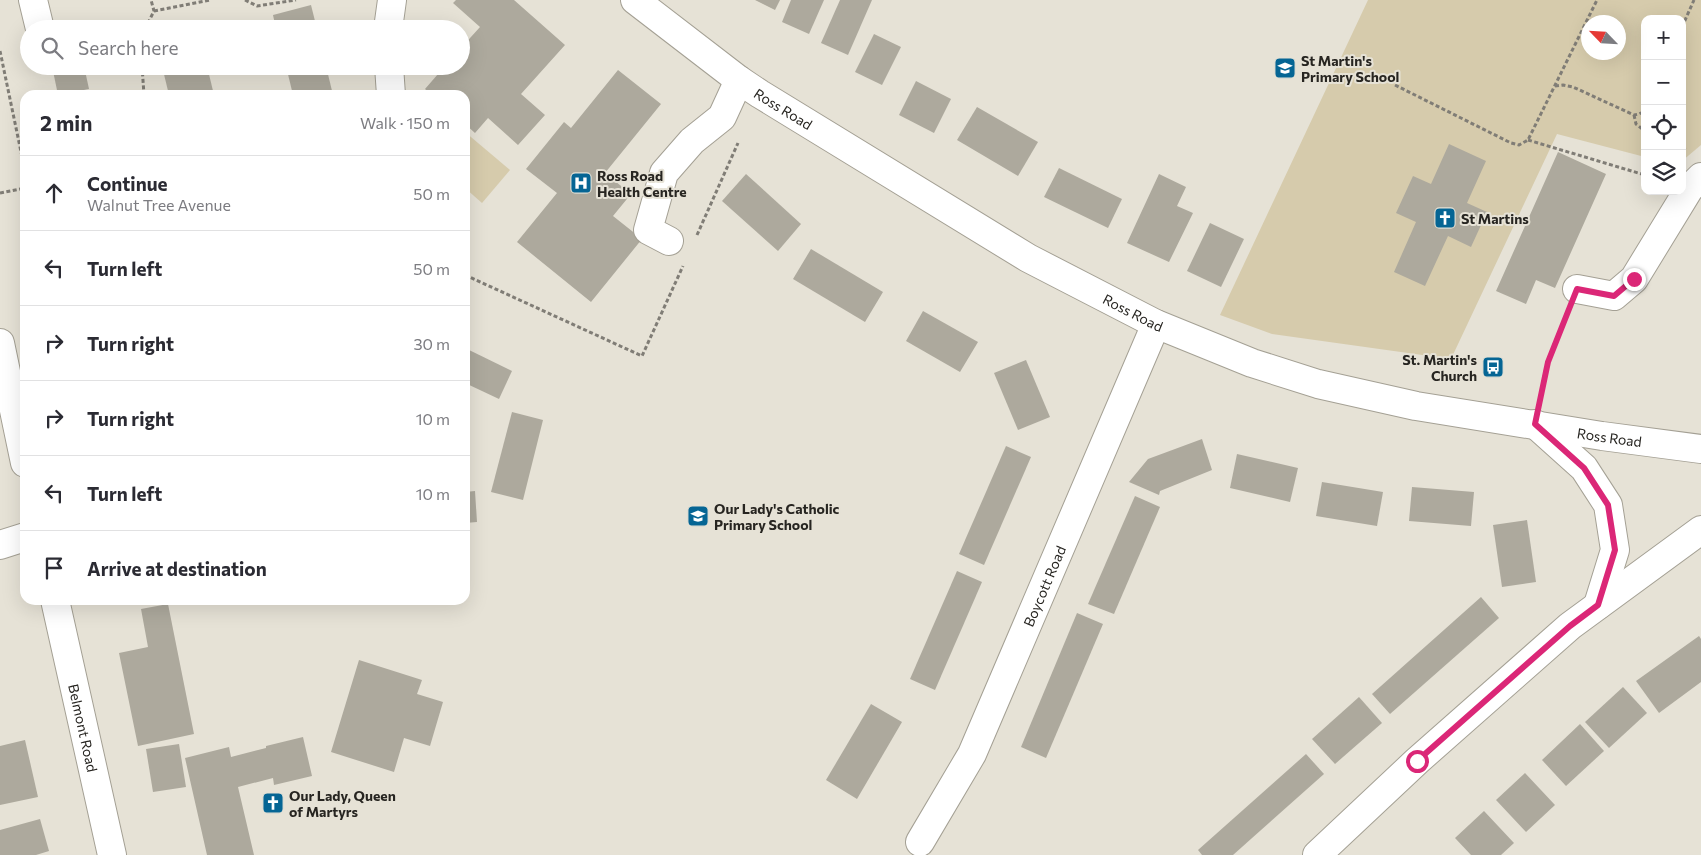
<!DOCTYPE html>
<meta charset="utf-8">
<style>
:root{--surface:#fff;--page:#f7f7f7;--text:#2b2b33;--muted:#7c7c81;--line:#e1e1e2}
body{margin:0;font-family:Commissioner,sans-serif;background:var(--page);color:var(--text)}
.controls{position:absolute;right:15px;top:15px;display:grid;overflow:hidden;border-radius:10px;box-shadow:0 5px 20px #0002}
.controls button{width:45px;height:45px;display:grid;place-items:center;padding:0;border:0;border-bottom:1px solid var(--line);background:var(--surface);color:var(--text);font:25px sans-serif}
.compass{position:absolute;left:1581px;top:15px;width:45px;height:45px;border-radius:50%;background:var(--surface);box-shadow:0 5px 20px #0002;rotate:295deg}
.stop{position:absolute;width:15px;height:15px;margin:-11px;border:4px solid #db2777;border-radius:50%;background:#fff}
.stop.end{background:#db2777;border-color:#fff;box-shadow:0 1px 5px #0008}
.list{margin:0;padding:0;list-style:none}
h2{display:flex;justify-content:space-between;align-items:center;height:65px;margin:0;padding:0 20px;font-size:21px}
h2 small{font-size:16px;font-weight:400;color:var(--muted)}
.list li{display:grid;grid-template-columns:32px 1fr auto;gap:15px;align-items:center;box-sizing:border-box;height:75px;padding:0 20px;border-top:1px solid var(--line)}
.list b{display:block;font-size:19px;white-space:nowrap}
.list p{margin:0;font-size:16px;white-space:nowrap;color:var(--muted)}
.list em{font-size:16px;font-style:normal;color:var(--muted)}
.icon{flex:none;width:28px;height:28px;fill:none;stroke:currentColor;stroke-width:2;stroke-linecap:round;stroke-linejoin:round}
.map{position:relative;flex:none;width:1701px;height:855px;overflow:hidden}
.search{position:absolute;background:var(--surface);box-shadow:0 5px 20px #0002;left:20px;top:20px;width:450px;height:55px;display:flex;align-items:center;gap:12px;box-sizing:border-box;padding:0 18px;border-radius:28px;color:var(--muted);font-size:19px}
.panel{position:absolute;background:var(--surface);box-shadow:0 5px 20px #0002;left:20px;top:90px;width:450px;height:515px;border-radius:15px}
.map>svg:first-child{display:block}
.green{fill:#d6cbac;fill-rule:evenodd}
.building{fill:#ada99d}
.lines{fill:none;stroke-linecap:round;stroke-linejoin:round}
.minor-casing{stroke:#a4a094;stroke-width:30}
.highway-casing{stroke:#a4a094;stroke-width:30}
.path{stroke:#807d76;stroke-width:3;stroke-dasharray:4 2.5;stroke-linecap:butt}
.minor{stroke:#fff;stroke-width:28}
.highway{stroke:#fff;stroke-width:28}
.route{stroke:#db2777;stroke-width:6}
.labels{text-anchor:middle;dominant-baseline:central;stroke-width:4;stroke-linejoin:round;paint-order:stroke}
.poi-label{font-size:14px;font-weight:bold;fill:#272521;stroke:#e6e2d6;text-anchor:start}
.street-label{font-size:14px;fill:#272521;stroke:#e6e2d6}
</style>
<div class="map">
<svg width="1701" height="855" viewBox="0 0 1701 855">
<rect width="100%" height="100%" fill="#e6e2d6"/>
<g class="green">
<path d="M 1368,0 L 1701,0 L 1701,145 L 1682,161 L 1682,19 L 1645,19 L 1645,157 L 1557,134 L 1451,359 L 1272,334 L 1220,315 ZM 1588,22 L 1618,22 L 1618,52 L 1588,52 Z"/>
<path d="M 465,132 L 510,170 L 482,203 L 465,188 Z"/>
</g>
<g class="building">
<path d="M 456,0 L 514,0 L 565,45 L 521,94 L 545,115 L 518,145 L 488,118 L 475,133 L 465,124 L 465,95 L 432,95 L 425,89 L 445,66 L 461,66 L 461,48 L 480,27 L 453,3 Z"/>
<path d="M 755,0 L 780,0 L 775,10 Z"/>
<path d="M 791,0 L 824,0 L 809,34 L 782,22 Z"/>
<path d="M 840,0 L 872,0 L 848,55 L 821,43 Z"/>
<path d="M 311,5 L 317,29 L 276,29 L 273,15 Z"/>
<path d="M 874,34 L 901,47 L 882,85 L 855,72 Z"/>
<path d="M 52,66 L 84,66 L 89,89 L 58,95 Z"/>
<path d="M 162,66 L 207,66 L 214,95 L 169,95 Z"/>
<path d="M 286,66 L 326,66 L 333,95 L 293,95 Z"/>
<path d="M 618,70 L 661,104 L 605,173 L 631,194 L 613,216 L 642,239 L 591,302 L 517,242 L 557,193 L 526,169 L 564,122 L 571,128 Z"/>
<path d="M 916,81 L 951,99 L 934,133 L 899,115 Z"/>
<path d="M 977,107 L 1038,142 L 1018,176 L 957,140 Z"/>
<path d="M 1449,144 L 1486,161 L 1467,203 L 1487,212 L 1471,247 L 1448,236 L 1425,286 L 1394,272 L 1416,222 L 1396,213 L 1413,176 L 1431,184 Z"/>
<path d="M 1558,152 L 1606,174 L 1555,288 L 1536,280 L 1526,304 L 1496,291 Z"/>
<path d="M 1059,168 L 1122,199 L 1108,228 L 1044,197 Z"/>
<path d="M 746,174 L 801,224 L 778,251 L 722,201 Z"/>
<path d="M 1159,174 L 1186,187 L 1177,206 L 1193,213 L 1169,262 L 1127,243 Z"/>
<path d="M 1210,223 L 1244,239 L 1221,287 L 1187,271 Z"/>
<path d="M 811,249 L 883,292 L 865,322 L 793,279 Z"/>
<path d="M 923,311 L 978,342 L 960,372 L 906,341 Z"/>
<path d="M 465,348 L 512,371 L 499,399 L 465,383 Z"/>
<path d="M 1026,360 L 1050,417 L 1018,430 L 994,373 Z"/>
<path d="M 512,412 L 543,420 L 523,500 L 491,492 Z"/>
<path d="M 1202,439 L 1212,470 L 1160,491 L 1159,495 L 1129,482 L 1148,459 Z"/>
<path d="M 1006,446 L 1031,457 L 984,565 L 959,554 Z"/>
<path d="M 1237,454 L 1298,468 L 1290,502 L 1230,488 Z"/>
<path d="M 1322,482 L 1383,492 L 1377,526 L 1316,516 Z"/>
<path d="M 1412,487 L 1474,492 L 1471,526 L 1409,521 Z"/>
<path d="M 475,491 L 477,522 L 465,523 L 465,492 Z"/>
<path d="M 1135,496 L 1160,507 L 1114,614 L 1088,604 Z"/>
<path d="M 1527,520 L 1536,582 L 1502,587 L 1493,525 Z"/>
<path d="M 957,571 L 982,582 L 935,690 L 910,679 Z"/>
<path d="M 1481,597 L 1499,618 L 1390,714 L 1372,694 Z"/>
<path d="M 168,604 L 194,734 L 138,746 L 119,653 L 148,647 L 141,609 Z"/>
<path d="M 1077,613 L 1103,624 L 1046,758 L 1021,747 Z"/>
<path d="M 1699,636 L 1701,639 L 1701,682 L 1659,713 L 1636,681 Z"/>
<path d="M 359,660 L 422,680 L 417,694 L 443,702 L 430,746 L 404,738 L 394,772 L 331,752 Z"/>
<path d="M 1623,687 L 1647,713 L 1609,748 L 1585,722 Z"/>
<path d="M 1359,697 L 1382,723 L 1335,764 L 1312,739 Z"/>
<path d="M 871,704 L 902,722 L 857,799 L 826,780 Z"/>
<path d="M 1580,724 L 1604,751 L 1566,786 L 1542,760 Z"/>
<path d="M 303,737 L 312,776 L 274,785 L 273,778 L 238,787 L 254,855 L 207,855 L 185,758 L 229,747 L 231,757 L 266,748 L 266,746 Z"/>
<path d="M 25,740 L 38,797 L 0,805 L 0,746 Z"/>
<path d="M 179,744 L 186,787 L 153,792 L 146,749 Z"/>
<path d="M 1306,754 L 1324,774 L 1233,855 L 1202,855 L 1198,850 Z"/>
<path d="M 1525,773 L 1555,805 L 1526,832 L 1496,800 Z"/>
<path d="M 1484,811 L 1514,843 L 1501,855 L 1471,855 L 1455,838 Z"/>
<path d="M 40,819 L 49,851 L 36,855 L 0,855 L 0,830 Z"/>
</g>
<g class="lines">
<g class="minor-casing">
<g id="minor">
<path d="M 33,0 L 40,29"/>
<path d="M 388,29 L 392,0"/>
<path d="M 389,66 L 391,95"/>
<path d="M 669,241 L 648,230 L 664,173 L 692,141 L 722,117 L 739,80"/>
<path d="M 1577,289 L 1614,296 L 1634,279 L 1689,189 L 1701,177"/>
<path d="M 1535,424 L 1584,468 L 1608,505 L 1615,550 L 1598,605"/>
<path d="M 0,545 L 25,537"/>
<path id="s1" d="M 920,842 L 972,754 L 1156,324"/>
<path d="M 1317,855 L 1417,761 L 1570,626 L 1701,530"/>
</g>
</g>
<g class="highway-casing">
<g id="highway">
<path id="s2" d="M 635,0 L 739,80 L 760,94 L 1028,258 L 1156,324 L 1252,363 L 1318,384 L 1416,406 L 1602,436 L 1701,449"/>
<path d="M 0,343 L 25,463"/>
<path id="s3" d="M 55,600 L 112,855"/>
</g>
</g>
<g class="path">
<path d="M 245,0 L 257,6 L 296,0"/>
<path d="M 154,11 L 210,0"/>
<path d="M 1682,27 L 1694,0"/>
<path d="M 145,29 L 154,11 L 151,0"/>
<path d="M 0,51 L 25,171"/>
<path d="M 142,66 L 144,95"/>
<path d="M 1395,85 L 1511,143 L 1519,145 L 1528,140 L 1597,0"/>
<path d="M 1555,86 L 1563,85 L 1573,87 L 1634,115 L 1639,114 L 1645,111"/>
<path d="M 1634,115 L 1636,124 L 1645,131"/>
<path d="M 1528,140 L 1645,175"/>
<path d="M 1682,148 L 1687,150"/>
<path d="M 0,193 L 25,188"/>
<path d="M 697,235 L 738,143"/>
<path d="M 465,275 L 642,356 L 683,266"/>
<path d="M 1540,397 L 1547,362 L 1566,315"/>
</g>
<use href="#minor" class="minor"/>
<use href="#highway" class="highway"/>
</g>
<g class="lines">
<path class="route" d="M 1417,761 L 1570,626 L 1598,605 L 1615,550 L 1608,505 L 1584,468 L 1535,424 L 1548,362 L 1577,289 L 1614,296 L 1634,279"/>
</g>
<defs>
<g id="school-square" transform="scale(1.125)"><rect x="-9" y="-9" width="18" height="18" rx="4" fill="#056594" stroke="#e6e2d6"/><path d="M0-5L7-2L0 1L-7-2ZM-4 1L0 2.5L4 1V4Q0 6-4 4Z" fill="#fff"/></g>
<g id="hospital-square" transform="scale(1.125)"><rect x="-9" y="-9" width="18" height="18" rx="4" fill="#056594" stroke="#e6e2d6"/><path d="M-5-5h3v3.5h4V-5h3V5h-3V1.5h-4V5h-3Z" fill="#fff"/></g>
<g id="church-square" transform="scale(1.125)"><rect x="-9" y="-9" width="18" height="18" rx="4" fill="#056594" stroke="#e6e2d6"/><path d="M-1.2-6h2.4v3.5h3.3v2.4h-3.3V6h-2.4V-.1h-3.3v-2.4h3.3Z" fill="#fff"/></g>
<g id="bus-square" transform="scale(1.125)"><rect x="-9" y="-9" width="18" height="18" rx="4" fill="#056594" stroke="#e6e2d6"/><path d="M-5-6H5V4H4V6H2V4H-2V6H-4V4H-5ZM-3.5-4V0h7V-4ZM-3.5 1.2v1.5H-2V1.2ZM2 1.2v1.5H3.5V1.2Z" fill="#fff"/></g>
</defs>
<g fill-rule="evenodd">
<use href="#school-square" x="1285" y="68"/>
<use href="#hospital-square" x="581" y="183"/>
<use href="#church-square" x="1445" y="218"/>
<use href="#bus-square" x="1493" y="367"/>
<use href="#school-square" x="698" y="516"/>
<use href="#church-square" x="273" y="803"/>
</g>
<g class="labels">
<g class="poi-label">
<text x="1301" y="60">St Martin's<tspan x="1301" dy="16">Primary School</tspan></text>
<text x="597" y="175">Ross Road<tspan x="597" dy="16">Health Centre</tspan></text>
<text x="1461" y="218">St Martins</text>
<text x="1477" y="359" text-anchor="end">St. Martin's<tspan x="1477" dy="16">Church</tspan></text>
<text x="714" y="508">Our Lady's Catholic<tspan x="714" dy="16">Primary School</tspan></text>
<text x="289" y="795">Our Lady, Queen<tspan x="289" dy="16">of Martyrs</tspan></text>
</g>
<g class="street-label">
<text stroke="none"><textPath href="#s2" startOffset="184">Ross Road</textPath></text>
<text stroke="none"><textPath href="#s2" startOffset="589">Ross Road</textPath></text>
<text stroke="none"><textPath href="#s2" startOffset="1084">Ross Road</textPath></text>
<text stroke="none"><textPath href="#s1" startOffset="285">Boycott Road</textPath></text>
<text stroke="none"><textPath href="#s3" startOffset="131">Belmont Road</textPath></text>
</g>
</g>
</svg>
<div class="controls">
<button>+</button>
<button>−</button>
<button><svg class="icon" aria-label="locate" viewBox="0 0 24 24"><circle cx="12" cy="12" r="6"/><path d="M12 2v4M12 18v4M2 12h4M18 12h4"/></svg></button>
<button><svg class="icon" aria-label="layers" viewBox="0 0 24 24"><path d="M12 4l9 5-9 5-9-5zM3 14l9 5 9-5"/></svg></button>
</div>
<svg class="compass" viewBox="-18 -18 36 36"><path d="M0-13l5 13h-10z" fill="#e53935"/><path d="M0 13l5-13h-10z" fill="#7c7c81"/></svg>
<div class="stop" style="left:1417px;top:761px"></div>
<div class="stop end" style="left:1634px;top:279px"></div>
<div class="search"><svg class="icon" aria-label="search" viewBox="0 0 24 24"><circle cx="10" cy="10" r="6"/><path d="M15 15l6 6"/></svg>Search here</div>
<section class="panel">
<h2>2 min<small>Walk · 150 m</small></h2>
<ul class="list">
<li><svg class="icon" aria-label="ahead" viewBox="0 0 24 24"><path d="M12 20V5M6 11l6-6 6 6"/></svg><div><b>Continue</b><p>Walnut Tree Avenue</p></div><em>50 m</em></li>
<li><svg class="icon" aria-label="left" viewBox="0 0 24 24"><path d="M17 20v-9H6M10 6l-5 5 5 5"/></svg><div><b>Turn left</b></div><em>50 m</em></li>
<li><svg class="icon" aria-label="right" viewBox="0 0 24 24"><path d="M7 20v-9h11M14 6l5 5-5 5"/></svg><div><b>Turn right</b></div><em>30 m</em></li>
<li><svg class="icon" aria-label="right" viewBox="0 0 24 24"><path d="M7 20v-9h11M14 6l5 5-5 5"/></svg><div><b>Turn right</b></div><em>10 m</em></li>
<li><svg class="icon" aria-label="left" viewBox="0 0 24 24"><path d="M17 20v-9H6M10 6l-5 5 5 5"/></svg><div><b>Turn left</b></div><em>10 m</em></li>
<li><svg class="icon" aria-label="arrive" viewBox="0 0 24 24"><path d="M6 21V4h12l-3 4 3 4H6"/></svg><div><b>Arrive at destination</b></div></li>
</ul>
</section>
</div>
